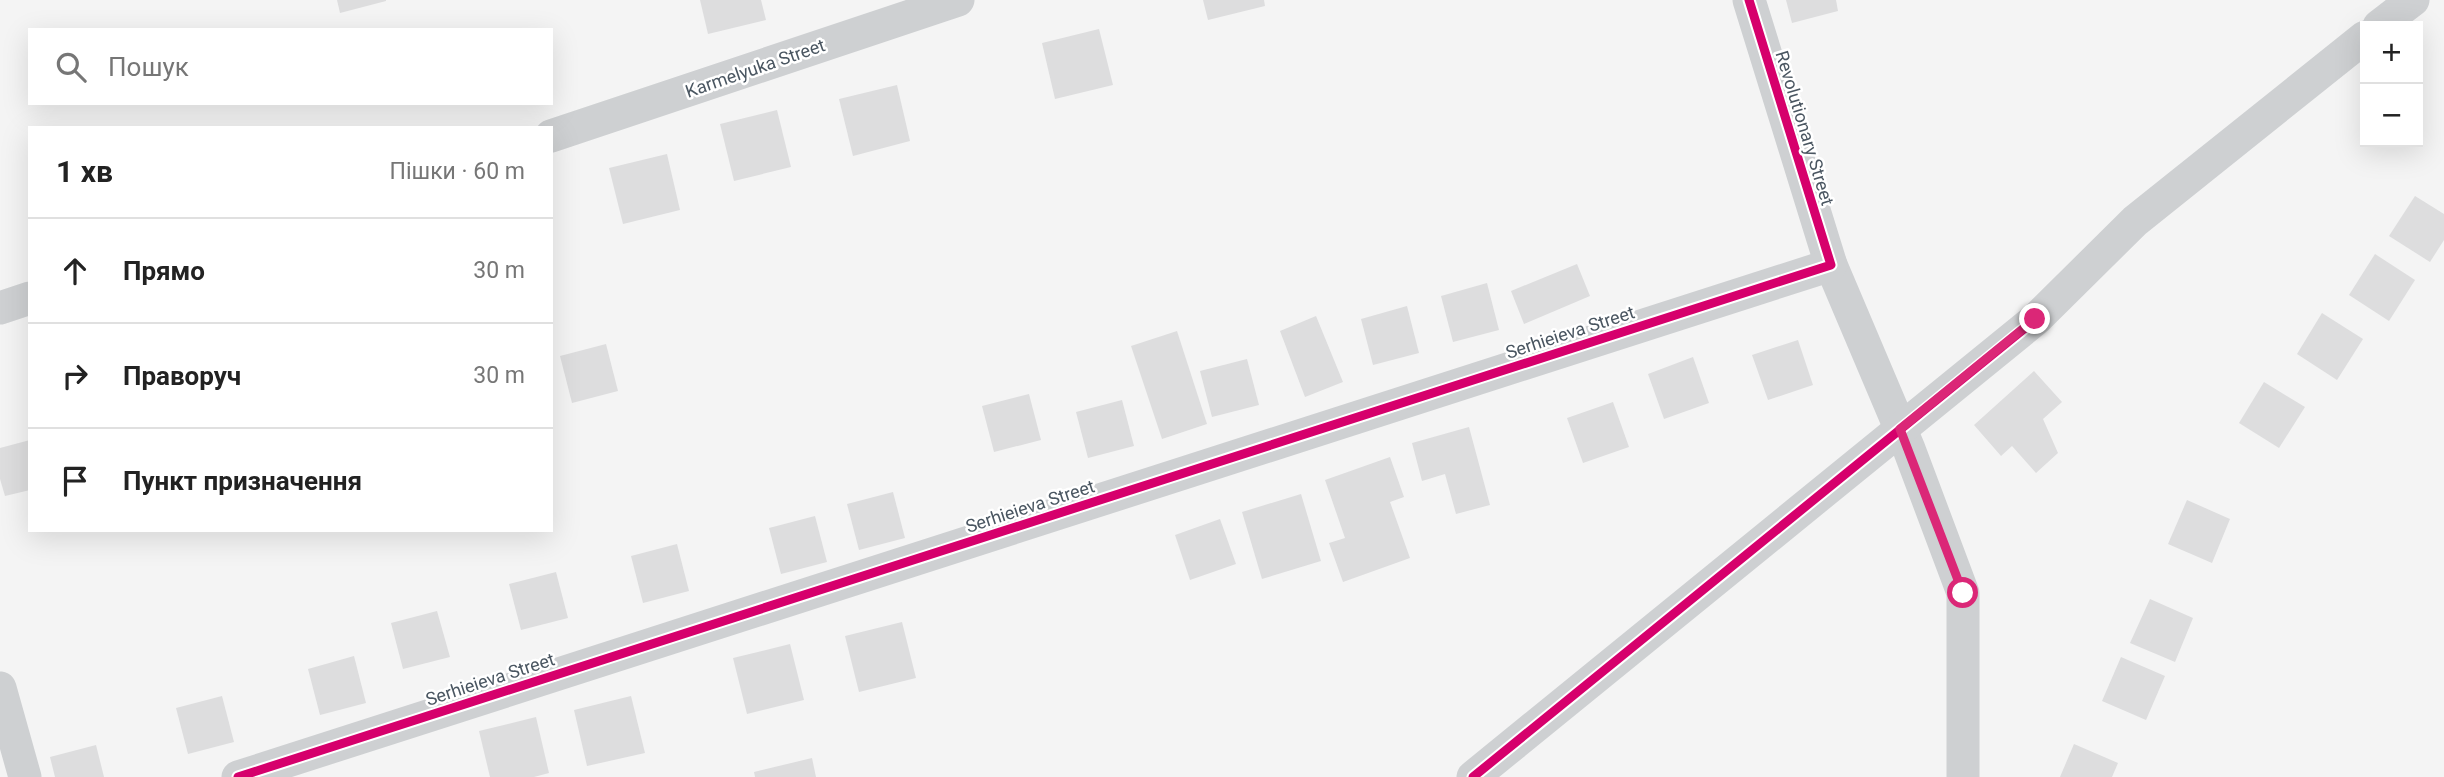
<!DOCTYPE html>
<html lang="uk">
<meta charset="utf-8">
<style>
:root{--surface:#fff;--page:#f6f6f6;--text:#222;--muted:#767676;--line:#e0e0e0}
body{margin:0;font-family:Roboto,sans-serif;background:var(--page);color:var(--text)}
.controls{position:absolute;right:21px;top:21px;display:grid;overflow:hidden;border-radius:0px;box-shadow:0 7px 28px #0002}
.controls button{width:63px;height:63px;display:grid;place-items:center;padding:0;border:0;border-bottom:2px solid var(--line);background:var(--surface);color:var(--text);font:35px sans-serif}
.stop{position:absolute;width:21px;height:21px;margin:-16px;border:5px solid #db2777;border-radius:50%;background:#fff}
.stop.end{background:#db2777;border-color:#fff;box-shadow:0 2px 7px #0008}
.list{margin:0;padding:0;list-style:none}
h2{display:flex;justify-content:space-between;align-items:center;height:91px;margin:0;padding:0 28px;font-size:30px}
h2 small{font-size:23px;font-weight:400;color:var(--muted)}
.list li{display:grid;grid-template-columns:46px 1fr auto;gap:21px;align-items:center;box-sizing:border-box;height:105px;padding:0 28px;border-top:2px solid var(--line)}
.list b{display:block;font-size:26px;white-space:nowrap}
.list em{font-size:23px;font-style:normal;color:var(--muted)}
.icon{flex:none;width:38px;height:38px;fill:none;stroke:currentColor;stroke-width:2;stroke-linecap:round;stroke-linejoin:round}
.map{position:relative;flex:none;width:2444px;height:777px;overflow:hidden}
.search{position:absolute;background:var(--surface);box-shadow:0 7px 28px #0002;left:28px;top:28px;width:525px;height:77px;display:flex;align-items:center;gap:18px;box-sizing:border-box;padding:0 24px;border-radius:0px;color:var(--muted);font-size:26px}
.panel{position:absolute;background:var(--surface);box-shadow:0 7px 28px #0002;left:28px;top:126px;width:525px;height:406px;border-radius:0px}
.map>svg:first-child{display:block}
.building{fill:#ddddde}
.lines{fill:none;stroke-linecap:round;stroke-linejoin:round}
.minor{stroke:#ced0d2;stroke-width:33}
.cycleway-casing{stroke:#fff;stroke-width:13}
.cycleway{stroke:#d6006c;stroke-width:9}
.route{stroke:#db2777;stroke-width:9}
.labels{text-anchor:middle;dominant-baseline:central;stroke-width:5;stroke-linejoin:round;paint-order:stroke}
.street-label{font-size:18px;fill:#4a5661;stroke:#fff}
</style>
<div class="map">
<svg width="2444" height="777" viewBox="0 0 2444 777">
<rect width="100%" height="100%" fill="#f4f4f4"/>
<g class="building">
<path d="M 337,0 L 386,0 L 386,1 L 340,13 Z"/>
<path d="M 700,0 L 761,0 L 766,20 L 708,34 Z"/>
<path d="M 1203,0 L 1264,0 L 1265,6 L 1208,20 Z"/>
<path d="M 1786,0 L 1836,0 L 1838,11 L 1792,23 Z"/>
<path d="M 1099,29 L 1113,85 L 1055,99 L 1042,43 Z"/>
<path d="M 897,85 L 910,141 L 853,156 L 839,99 Z"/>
<path d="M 777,110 L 791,167 L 734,181 L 720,124 Z"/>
<path d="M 667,154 L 680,210 L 623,224 L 609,168 Z"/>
<path d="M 2415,196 L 2444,214 L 2444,240 L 2430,262 L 2389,236 Z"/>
<path d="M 2375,254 L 2415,280 L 2389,321 L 2349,295 Z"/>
<path d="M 1577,264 L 1590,296 L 1524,324 L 1511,291 Z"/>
<path d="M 1487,283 L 1499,330 L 1453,342 L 1441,296 Z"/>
<path d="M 1407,306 L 1419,353 L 1373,365 L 1361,319 Z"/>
<path d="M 2322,313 L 2363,339 L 2337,380 L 2297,354 Z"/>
<path d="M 1316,316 L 1343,382 L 1305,397 L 1280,331 Z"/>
<path d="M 1177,331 L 1207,424 L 1162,439 L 1131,346 Z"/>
<path d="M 1798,340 L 1813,385 L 1768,400 L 1752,355 Z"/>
<path d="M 606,344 L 618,391 L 572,403 L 560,356 Z"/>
<path d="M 1693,357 L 1709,403 L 1664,419 L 1648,374 Z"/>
<path d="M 1247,359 L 1259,405 L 1212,417 L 1200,371 Z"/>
<path d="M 2034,371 L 2062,402 L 2043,419 L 2058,453 L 2036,473 L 2012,446 L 2001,456 L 1974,425 Z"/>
<path d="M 2264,382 L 2305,407 L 2279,448 L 2239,423 Z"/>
<path d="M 1029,394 L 1041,440 L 994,452 L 982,406 Z"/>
<path d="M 1122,400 L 1134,446 L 1088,458 L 1076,412 Z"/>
<path d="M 1613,402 L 1629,447 L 1583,463 L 1567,418 Z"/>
<path d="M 1469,427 L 1490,505 L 1456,514 L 1445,474 L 1422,481 L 1412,443 Z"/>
<path d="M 30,440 L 30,490 L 5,496 L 0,479 L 0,448 Z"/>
<path d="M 1390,457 L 1404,497 L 1390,502 L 1410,558 L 1343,582 L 1329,543 L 1345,538 L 1325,480 Z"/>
<path d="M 893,492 L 905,538 L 859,550 L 847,504 Z"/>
<path d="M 1301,494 L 1321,561 L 1262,579 L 1242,512 Z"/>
<path d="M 2187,500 L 2230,519 L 2212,563 L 2168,544 Z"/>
<path d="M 815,516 L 827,562 L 781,574 L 769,528 Z"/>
<path d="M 1220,519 L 1236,564 L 1190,580 L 1175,535 Z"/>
<path d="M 677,544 L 689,591 L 643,603 L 631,556 Z"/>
<path d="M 556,572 L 568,618 L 521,630 L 509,584 Z"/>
<path d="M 2150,599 L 2193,618 L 2175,662 L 2130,643 Z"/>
<path d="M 437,611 L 450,657 L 403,669 L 391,623 Z"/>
<path d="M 902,622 L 916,678 L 859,692 L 845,636 Z"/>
<path d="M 790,644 L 804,700 L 747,714 L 733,658 Z"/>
<path d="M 354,656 L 366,703 L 320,715 L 308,669 Z"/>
<path d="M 2121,657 L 2165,676 L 2146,720 L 2102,701 Z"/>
<path d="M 222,696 L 234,742 L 188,754 L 176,708 Z"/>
<path d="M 631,696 L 645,753 L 587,766 L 574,710 Z"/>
<path d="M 536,717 L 549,773 L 534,777 L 490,777 L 479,731 Z"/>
<path d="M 2074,744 L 2118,763 L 2112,777 L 2060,777 Z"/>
<path d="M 96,745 L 104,777 L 55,777 L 50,757 Z"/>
<path d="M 812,758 L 816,777 L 755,777 L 754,772 Z"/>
</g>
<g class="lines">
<g class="minor">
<path d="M 1749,0 L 1831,265 L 1909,449 L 1963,593 L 1963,777"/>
<path d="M 2379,26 L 2413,0"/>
<path d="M 551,136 L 958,0"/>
<path d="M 0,308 L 30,298"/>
<path d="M 0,688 L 25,777"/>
<path d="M 238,777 L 1831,265"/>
<path d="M 1473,777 L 2036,319 L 2135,221 L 2365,37"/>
</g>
<g class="cycleway-casing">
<g id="cycleway">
<path d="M 238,777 L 1831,265 L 1749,0"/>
<path d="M 1473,777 L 2036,319"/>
</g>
</g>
<use href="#cycleway" class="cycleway"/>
</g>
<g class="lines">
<path class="route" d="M 1963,593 L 1900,429 L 2035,319"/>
</g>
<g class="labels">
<g class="street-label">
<text transform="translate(755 68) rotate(-19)">Karmelyuka Street</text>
<text transform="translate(1805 128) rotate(73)">Revolutionary Street</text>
<text transform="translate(1570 332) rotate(-18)">Serhieieva Street</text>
<text transform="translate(1030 506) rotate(-18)">Serhieieva Street</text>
<text transform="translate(490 679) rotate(-18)">Serhieieva Street</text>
</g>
</g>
</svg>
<div class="controls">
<button>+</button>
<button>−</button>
</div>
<div class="stop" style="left:1963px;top:593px"></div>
<div class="stop end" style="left:2035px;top:319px"></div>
<div class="search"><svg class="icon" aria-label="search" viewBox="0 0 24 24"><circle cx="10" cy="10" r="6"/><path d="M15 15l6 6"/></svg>Пошук</div>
<section class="panel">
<h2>1 хв<small>Пішки · 60 m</small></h2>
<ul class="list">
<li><svg class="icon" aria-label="ahead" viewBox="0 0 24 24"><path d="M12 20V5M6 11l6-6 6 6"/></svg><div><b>Прямо</b></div><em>30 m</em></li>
<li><svg class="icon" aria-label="right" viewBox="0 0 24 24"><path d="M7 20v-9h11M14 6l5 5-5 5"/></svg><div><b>Праворуч</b></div><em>30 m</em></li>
<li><svg class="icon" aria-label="arrive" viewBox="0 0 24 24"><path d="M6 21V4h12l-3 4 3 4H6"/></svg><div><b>Пункт призначення</b></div></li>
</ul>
</section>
</div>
